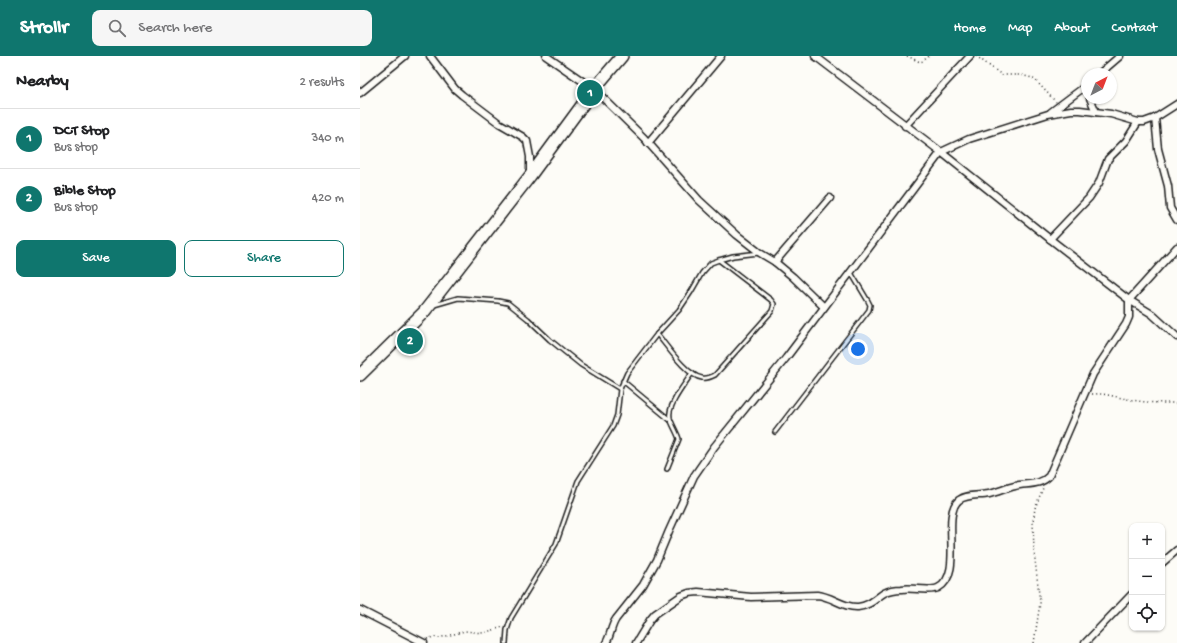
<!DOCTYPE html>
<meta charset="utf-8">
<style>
:root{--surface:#fff;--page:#f6f6f6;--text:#202124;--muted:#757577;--line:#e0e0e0;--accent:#0f766e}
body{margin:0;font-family:"Gochi Hand",sans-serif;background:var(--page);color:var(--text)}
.controls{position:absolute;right:12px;bottom:12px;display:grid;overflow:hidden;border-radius:8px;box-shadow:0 1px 3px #0004}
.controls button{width:36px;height:36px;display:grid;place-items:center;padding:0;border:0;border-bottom:1px solid var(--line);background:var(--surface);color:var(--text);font:20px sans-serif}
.compass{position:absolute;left:721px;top:12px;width:36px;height:36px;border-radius:50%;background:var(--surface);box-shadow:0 1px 3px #0004;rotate:42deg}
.you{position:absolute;left:498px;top:293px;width:14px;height:14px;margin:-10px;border:3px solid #fff;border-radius:50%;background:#1a73e8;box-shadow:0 0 0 6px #1a73e833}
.badge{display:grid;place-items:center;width:26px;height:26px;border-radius:50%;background:var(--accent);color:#fff;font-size:13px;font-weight:700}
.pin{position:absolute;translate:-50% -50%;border:2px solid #fff;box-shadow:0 1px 4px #0006}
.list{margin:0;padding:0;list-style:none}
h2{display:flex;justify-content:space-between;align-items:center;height:52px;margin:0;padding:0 16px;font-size:17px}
h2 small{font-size:13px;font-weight:400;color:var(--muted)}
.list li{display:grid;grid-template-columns:26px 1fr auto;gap:12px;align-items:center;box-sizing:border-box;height:60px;padding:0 16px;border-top:1px solid var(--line)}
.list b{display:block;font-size:15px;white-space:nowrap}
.list p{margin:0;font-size:13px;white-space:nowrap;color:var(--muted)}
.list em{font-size:13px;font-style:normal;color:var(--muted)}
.actions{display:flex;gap:8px;padding:12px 16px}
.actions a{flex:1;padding:9px 0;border:1px solid var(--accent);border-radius:8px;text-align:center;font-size:14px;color:var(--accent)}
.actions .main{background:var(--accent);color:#fff}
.icon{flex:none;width:22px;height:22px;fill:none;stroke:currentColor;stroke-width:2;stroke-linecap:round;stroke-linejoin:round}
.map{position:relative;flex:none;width:817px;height:587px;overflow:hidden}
header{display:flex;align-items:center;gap:24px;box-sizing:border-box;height:56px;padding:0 20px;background:var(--accent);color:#fff}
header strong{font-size:19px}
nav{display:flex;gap:22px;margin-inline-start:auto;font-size:14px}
.search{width:280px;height:36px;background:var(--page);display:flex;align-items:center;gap:10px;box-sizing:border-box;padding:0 14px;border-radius:8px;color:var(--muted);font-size:15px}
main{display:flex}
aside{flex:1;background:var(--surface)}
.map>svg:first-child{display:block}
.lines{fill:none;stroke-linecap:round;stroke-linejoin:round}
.service-casing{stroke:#1c1c1c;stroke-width:6}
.minor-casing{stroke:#1c1c1c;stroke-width:9}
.trunk-casing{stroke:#1c1c1c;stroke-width:14}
.path{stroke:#1c1c1c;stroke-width:1.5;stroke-dasharray:1 3;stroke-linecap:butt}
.service{stroke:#fdfcf7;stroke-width:3}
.minor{stroke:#fdfcf7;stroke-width:6}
.trunk{stroke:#fdfcf7;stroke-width:11}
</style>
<header>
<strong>Strollr</strong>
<div class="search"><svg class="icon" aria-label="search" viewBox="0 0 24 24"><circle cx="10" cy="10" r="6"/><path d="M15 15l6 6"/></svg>Search here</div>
<nav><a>Home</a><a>Map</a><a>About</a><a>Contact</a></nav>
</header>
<main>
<aside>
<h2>Nearby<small>2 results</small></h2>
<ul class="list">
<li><span class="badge">1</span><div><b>DCT Stop</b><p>Bus stop</p></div><em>340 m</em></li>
<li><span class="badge">2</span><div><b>Bible Stop</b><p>Bus stop</p></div><em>420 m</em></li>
</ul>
<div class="actions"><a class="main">Save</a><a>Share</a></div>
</aside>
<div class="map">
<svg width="817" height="587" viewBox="0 0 817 587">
<rect width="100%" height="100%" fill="#fdfcf7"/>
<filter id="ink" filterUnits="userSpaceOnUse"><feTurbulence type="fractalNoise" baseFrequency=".025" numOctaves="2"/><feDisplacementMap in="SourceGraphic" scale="8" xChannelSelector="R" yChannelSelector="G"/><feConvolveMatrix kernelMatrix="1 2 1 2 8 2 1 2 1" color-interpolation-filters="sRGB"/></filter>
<g filter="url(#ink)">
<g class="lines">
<g class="service-casing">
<g id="service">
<path d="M 74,249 L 98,242 L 138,245 L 148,247 L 168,263 L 190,284 L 221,309 L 260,333"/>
<path d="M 297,278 C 307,290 327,320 342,322 C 347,323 351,321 355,319 L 412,255 L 414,248 L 411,244 L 359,204"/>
<path d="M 263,325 L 310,364"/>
<path d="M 415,376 L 509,254 L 510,249 L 508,245 L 490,215"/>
<path d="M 307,413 L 319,383 C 317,376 312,369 310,362 C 307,350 325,328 332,317"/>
<path d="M 146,587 L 147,574 L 151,562 L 196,488 L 218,425 L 253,370 L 257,359 L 260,333 L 267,317 L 297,278 L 319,254 L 331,236 L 342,217 L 351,207 L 359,204 L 373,200 L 399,197"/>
</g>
</g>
<g class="minor-casing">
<g id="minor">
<path d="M 70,0 L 95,33 L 102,39 L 139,67 L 163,81 L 167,85 L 170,101 L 170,119"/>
<path d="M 186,0 L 234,33 L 284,82 L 339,144 L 377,179 L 400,197 L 415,206 L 433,221 L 464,251"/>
<path d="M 455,0 L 581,96 L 690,183 L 769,244 L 792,258 L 817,281"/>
<path d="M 739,18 L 760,0"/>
<path d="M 0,37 L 45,0"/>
<path d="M 730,42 L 736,56"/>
<path d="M 691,56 L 727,29"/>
<path d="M 795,62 L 798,93 L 808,130 L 810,152 L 817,164"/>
<path d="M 545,70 L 610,0"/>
<path d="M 288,87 L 361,0"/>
<path d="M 690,183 L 729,142 L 739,127 L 748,103 L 766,85 L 778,66"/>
<path d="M 415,206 L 470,142"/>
<path d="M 802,507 L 817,494"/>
<path d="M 0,554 L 64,587"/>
<path d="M 246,587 C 251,579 251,570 256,563 L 283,529 L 297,504 L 309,475 L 334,420 L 354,391 L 426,302 L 581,96 L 609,83 L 688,58 L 711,54 L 720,54 L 751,58 L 778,66 L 784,66 L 795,62 L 817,48"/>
<path d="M 276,587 L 290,564 L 295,558 L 321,540 L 329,537 L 338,536 L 391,541 L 457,539 C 472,540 483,552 498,551 C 509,550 515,543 524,537 C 530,534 535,533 542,533 C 551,531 570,536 578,532 C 605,518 580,459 599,444 C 607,438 620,440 629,438 C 638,436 646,432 655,430 C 666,427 680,430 689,420 L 733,318 L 766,268 L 769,261 L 769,244 L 817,191"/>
<path d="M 725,587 L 772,538"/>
</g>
</g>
<g class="trunk-casing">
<path id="trunk" d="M 0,319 L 64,256 L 170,120 L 234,33 L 262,0"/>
</g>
<g class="path">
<path d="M 547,0 L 560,6 L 563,5 L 569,0"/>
<path d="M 616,0 L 642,19 L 661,19 L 672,22 L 676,25 L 696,46"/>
<path d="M 732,338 C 748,337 757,342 773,344 C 787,347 802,347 817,347"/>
<path d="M 67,583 L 73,581 L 79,582 L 105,575 L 123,577 L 143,571"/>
<path d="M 674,587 L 680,547 L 674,495 L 673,466 L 675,452 L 683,432"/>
</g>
<use href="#service" class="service"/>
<use href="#minor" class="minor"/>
<use href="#trunk" class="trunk"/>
</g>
</g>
</svg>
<div class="controls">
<button>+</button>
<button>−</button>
<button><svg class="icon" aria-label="locate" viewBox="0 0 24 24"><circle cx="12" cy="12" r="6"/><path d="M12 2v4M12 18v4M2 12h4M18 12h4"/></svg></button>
</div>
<svg class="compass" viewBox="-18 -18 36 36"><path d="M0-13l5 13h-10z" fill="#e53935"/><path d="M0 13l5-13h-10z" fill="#757577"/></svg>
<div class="you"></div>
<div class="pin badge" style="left:230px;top:37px">1</div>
<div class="pin badge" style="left:50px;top:285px">2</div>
</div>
</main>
